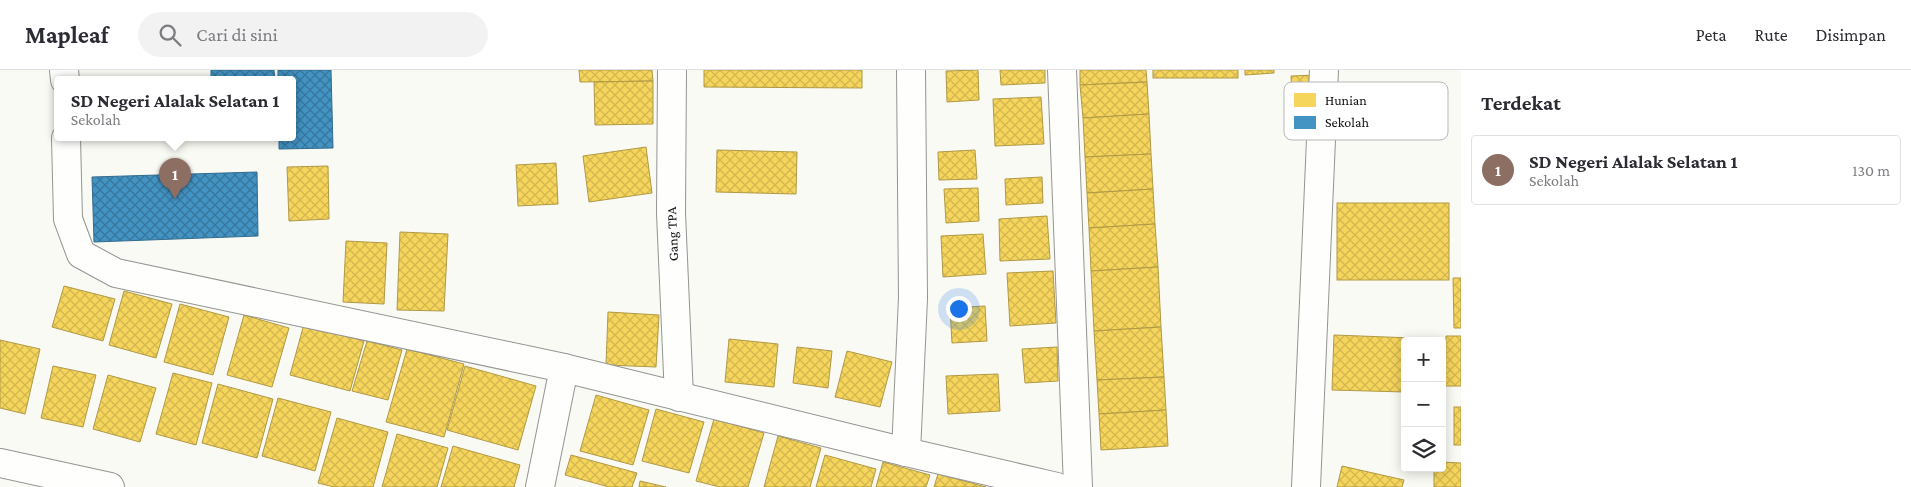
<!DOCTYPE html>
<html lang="id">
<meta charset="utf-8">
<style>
:root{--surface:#fff;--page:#f2f2f3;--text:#2b2b33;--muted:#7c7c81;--line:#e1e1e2;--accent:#7c3aed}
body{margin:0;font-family:"Crimson Pro",serif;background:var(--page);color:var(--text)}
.controls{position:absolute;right:15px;bottom:15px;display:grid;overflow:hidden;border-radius:5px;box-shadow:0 2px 12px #0003}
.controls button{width:45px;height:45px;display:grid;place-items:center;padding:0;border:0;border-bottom:1px solid var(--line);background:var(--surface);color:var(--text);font:25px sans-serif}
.you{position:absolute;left:958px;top:238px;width:18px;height:18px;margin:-12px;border:4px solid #fff;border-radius:50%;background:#1a73e8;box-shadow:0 0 0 8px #1a73e833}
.badge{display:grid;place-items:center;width:32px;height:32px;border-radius:50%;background:var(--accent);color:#fff;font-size:16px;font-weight:700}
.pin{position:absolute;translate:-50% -41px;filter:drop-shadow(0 1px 2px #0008)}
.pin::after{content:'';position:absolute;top:26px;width:18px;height:15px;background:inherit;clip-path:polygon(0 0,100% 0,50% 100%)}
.popup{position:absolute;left:54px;top:6px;width:242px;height:65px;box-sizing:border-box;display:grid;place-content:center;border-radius:5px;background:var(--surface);filter:drop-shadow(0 1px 4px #0005);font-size:16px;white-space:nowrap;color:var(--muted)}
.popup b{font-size:19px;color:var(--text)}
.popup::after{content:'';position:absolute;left:50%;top:100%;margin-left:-10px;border:10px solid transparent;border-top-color:var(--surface)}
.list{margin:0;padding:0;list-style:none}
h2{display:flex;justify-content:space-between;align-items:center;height:65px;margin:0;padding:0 20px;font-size:21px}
h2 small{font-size:16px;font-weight:400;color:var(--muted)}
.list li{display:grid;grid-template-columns:32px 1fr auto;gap:15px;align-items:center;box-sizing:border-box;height:70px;margin:0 10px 10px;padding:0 10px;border:1px solid var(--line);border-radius:5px}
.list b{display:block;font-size:19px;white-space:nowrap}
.list p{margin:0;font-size:16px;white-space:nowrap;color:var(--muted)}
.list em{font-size:16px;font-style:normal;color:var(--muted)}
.icon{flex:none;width:28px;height:28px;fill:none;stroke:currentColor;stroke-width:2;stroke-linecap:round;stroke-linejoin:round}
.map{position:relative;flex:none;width:1461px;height:417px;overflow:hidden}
header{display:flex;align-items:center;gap:30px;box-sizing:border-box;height:70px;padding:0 25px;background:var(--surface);border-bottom:1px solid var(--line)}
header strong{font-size:24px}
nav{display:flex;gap:28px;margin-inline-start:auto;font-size:18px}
.search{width:350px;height:45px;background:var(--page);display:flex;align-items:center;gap:12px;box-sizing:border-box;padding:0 18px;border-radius:28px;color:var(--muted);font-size:19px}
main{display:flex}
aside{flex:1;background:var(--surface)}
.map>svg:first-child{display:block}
.homes{fill:url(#homes-cross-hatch);stroke:#b09945}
.schools{fill:url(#schools-cross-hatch);stroke:#336b8d}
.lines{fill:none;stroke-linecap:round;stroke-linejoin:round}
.street-casing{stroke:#949492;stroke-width:30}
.street{stroke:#fefefd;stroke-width:28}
.labels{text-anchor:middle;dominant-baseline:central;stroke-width:5;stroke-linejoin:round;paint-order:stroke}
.street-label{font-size:14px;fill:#0e0e0e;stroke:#fff}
.key{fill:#fff;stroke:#b7b7b7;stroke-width:1}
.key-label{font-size:14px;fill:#0e0e0e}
</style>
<header>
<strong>Mapleaf</strong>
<div class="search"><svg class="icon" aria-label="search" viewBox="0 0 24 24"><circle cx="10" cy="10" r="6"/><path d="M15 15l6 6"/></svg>Cari di sini</div>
<nav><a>Peta</a><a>Rute</a><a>Disimpan</a></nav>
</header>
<main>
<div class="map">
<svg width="1461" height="417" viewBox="0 0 1461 417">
<defs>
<pattern id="homes-cross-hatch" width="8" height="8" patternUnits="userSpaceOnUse" patternTransform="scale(1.25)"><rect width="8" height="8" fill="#f6d55c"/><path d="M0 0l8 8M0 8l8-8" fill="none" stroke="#d2b64f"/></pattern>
<pattern id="schools-cross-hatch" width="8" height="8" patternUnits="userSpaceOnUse" patternTransform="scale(1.25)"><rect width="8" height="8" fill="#4393c3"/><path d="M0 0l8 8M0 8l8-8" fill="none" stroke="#36769d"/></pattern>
</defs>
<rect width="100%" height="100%" fill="#fafaf4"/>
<g class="homes">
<path d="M 579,0 L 652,0 L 653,11 L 580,12 Z"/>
<path d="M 704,0 L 862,0 L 862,18 L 704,17 Z"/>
<path d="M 978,0 L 979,30 L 947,32 L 946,1 Z"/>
<path d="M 1000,0 L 1045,0 L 1045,13 L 1001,15 Z"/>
<path d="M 1080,0 L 1146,0 L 1147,12 L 1080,15 Z"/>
<rect x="1153" y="0" width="85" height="8"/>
<path d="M 1245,0 L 1274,0 L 1274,3 L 1245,5 Z"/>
<path d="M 1317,5 L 1318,28 L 1292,29 L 1291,6 Z"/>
<path d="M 653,11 L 653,54 L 595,55 L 594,12 Z"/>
<path d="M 1147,12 L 1149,44 L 1083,48 L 1080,15 Z"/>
<path d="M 1041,27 L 1044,74 L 995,76 L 993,29 Z"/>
<path d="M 1149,44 L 1151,84 L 1085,87 L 1083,48 Z"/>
<path d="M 646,77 L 652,123 L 589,132 L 583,86 Z"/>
<path d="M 717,80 L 797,82 L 796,124 L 716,122 Z"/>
<path d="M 975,80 L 977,109 L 939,110 L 938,82 Z"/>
<path d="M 1151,84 L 1153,119 L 1087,123 L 1085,87 Z"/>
<path d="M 556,93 L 558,134 L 518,136 L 516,95 Z"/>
<path d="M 328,96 L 329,149 L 289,151 L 287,97 Z"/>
<path d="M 1042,107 L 1043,133 L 1006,135 L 1005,109 Z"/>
<path d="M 978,118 L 979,151 L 946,153 L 944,119 Z"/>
<path d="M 1153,119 L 1155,154 L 1089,158 L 1087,123 Z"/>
<rect x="1337" y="133" width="112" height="77"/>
<path d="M 1047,146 L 1050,189 L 1000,191 L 999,149 Z"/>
<path d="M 1155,154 L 1158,197 L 1091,201 L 1089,158 Z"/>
<path d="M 400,162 L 448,164 L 444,241 L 397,240 Z"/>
<path d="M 983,164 L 986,204 L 943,207 L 941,166 Z"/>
<path d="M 346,171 L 387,173 L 384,234 L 343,232 Z"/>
<path d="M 1158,197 L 1161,257 L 1094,261 L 1091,201 Z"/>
<path d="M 1053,201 L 1056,253 L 1010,256 L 1007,203 Z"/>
<path d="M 1453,208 L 1461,208 L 1461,258 L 1454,258 Z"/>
<path d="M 64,216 L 115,229 L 103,271 L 52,257 Z"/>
<path d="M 124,221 L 172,234 L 156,288 L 109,275 Z"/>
<path d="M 180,234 L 229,247 L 213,305 L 164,292 Z"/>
<path d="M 985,236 L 987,271 L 952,273 L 950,238 Z"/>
<path d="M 608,242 L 659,245 L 656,297 L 606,295 Z"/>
<path d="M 244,245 L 289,258 L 272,317 L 227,305 Z"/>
<path d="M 304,254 L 364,271 L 350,321 L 290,305 Z"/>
<path d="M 1161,257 L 1164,307 L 1097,310 L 1094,261 Z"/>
<path d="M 1334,265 L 1439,269 L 1439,271 L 1405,271 L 1405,322 L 1332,320 Z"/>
<path d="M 1446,266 L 1461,266 L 1461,316 L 1445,316 Z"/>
<path d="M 729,269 L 778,274 L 774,317 L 725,312 Z"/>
<path d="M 0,270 L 40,279 L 25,344 L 0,338 Z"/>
<path d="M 367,271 L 402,280 L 388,330 L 352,321 Z"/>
<path d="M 797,277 L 832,281 L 828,318 L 793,313 Z"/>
<path d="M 1057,277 L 1058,311 L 1025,313 L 1022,279 Z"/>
<path d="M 407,279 L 464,294 L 444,367 L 386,352 Z"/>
<path d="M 847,281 L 892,292 L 880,337 L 835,327 Z"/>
<path d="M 53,296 L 96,305 L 83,357 L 41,348 Z"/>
<path d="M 465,296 L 536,316 L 518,380 L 447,360 Z"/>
<path d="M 173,303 L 212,313 L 196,375 L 156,364 Z"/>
<path d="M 998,304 L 1000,341 L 948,344 L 946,306 Z"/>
<path d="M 108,305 L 156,318 L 140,372 L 93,359 Z"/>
<path d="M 1164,307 L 1166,340 L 1099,344 L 1097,310 Z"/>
<path d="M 218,314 L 273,329 L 257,388 L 202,373 Z"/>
<path d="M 596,325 L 649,340 L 633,395 L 580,381 Z"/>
<path d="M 278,328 L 331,342 L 315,401 L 262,386 Z"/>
<rect x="1454" y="337" width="7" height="38"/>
<path d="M 656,339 L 704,352 L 689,403 L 642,391 Z"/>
<path d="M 1166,340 L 1168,376 L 1101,380 L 1099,344 Z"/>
<path d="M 337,348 L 388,362 L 373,417 L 334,417 L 318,413 Z"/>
<path d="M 714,349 L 764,363 L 748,417 L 720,417 L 696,411 Z"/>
<path d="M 397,364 L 448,378 L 437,417 L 382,417 Z"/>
<path d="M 778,366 L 821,378 L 810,417 L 764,417 Z"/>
<path d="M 453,376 L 520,395 L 514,417 L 441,417 Z"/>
<path d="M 571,385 L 637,403 L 632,417 L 609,417 L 565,405 Z"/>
<path d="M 825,385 L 876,399 L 871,417 L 816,417 Z"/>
<path d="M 883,392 L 930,405 L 926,417 L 876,417 Z"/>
<path d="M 1442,392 L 1461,393 L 1461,417 L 1434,417 L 1434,398 L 1442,398 Z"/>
<path d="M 1342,396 L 1404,410 L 1402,417 L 1337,417 Z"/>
<path d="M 938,404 L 986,417 L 934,417 Z"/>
<path d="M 640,411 L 666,417 L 639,417 Z"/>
</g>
<g class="schools">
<path d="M 211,0 L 274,0 L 275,10 L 211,10 Z"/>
<path d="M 278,0 L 331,0 L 333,78 L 279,79 L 279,68 L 292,68 L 292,10 L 278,10 Z"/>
<path d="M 257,102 L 258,166 L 94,172 L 92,107 Z"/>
</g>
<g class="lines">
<g class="street-casing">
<g id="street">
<path d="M 64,0 L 65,10"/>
<path d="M 672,0 L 671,143 L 679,327"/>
<path d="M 1062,0 L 1078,417"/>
<path d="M 66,68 L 68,149 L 81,184 L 116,203 L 564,298 L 906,382 L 1057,417"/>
<path d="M 906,382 L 913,228 L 911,0"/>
<path d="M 0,393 L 110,417"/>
<path d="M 540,417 L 564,298"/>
<path d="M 1306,417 L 1324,0"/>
</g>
</g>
<use href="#street" class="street"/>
</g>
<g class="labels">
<g class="street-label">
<text transform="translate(672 164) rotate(-92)">Gang TPA</text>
</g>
</g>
<rect x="1284" y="12" width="164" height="58" rx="8" class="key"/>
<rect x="1294" y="23" width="22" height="14" fill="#f6d55c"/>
<rect x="1294" y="46" width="22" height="13" fill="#4393c3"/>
<g class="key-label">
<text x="1325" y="35">Hunian</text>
<text x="1325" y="57">Sekolah</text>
</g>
</svg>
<div class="controls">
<button>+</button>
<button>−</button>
<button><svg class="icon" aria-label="layers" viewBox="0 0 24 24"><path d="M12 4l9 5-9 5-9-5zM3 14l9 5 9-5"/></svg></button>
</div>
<div class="you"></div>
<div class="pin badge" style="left:175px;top:129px;background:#8d6e63">1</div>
<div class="popup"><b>SD Negeri Alalak Selatan 1</b>Sekolah</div>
</div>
<aside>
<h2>Terdekat<small></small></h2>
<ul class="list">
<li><span class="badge" style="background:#8d6e63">1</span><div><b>SD Negeri Alalak Selatan 1</b><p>Sekolah</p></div><em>130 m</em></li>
</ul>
</aside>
</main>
